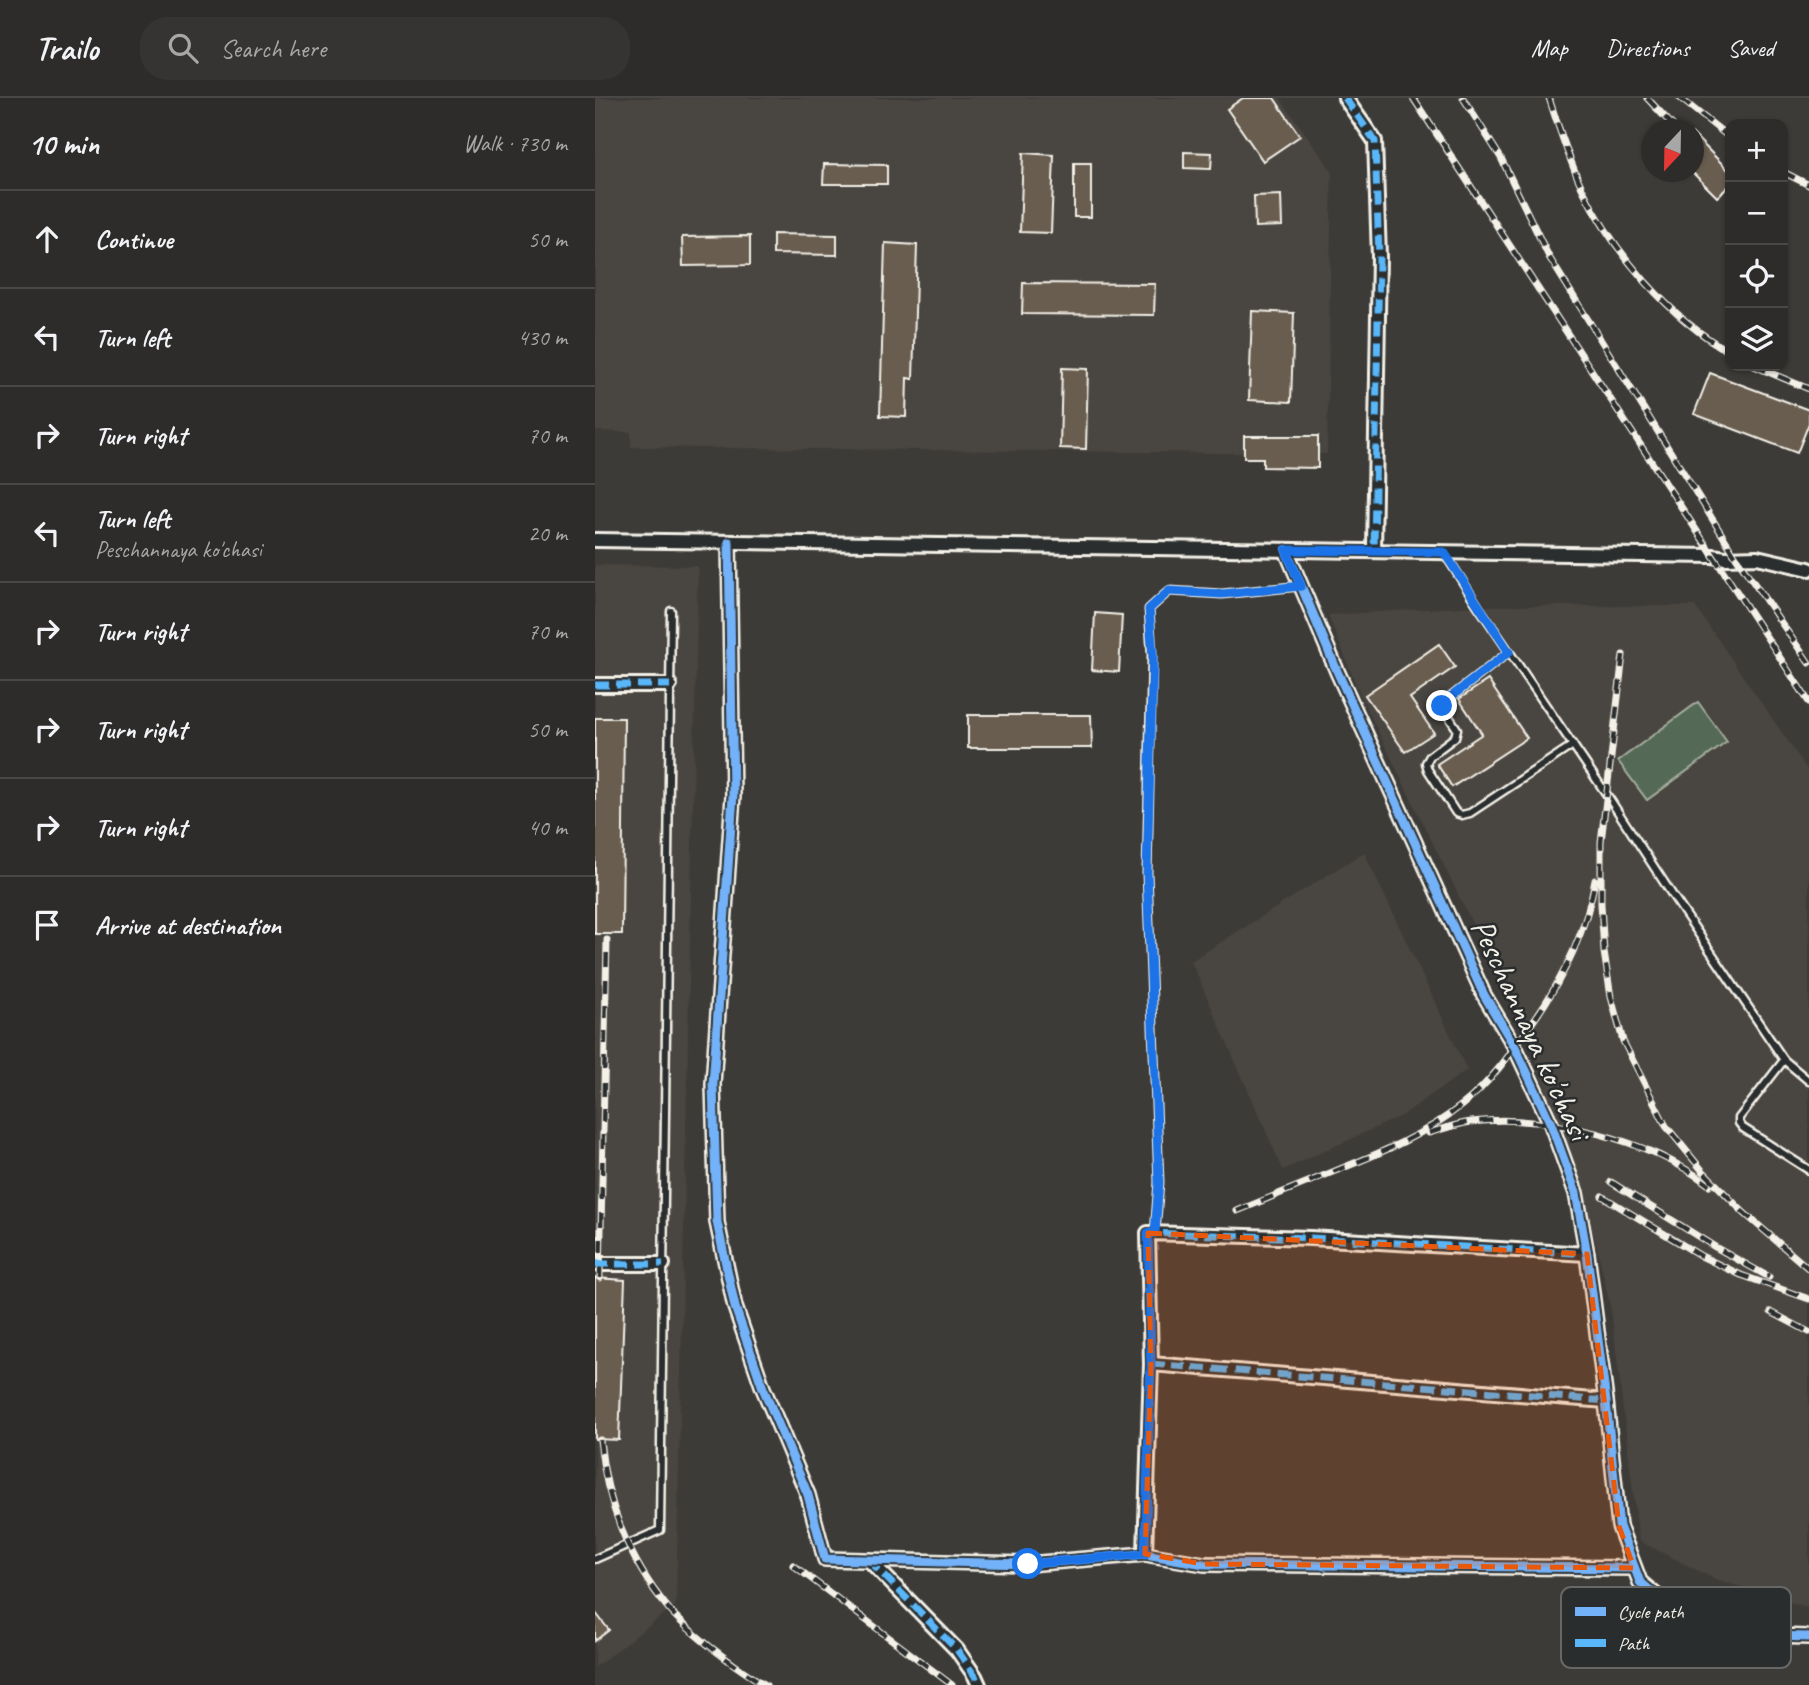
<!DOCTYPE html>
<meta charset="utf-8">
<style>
:root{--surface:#2e2c2a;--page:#363432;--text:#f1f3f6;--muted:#a7a7a8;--line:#494847}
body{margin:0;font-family:Caveat,sans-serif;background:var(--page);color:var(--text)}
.controls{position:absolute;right:21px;top:21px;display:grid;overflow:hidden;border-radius:14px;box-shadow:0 2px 5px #0004}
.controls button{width:63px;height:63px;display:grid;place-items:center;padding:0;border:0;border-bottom:2px solid var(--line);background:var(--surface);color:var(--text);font:35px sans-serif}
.compass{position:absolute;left:1046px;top:21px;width:63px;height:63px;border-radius:50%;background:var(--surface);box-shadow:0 2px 5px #0004;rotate:202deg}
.stop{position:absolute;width:21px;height:21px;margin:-16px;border:5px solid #1a73e8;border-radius:50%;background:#fff}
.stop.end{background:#1a73e8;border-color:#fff;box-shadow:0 2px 7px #0008}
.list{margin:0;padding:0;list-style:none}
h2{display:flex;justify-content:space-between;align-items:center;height:91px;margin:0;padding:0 28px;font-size:30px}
h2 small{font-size:23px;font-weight:400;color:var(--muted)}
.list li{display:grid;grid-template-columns:46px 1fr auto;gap:21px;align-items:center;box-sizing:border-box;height:98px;padding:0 28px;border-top:2px solid var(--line)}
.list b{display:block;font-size:26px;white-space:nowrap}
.list p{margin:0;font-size:23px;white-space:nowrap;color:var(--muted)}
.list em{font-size:23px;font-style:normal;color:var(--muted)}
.icon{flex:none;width:38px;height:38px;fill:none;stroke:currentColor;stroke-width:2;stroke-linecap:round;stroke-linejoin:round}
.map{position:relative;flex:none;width:1214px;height:1587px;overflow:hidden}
header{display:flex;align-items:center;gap:42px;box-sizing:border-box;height:98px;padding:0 35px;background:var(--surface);border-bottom:2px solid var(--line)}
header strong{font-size:33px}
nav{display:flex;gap:38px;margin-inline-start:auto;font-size:24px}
.search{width:490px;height:63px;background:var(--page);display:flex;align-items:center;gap:18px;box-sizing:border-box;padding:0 24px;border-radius:28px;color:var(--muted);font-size:26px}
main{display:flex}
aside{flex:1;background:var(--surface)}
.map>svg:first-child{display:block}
.built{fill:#4a453f}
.green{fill:#556a56;stroke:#a4ae9f;stroke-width:2}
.building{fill:#695d50;stroke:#f4f1e8;stroke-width:2}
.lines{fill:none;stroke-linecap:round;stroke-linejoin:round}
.service-casing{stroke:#f4f1e8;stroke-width:11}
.minor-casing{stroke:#f4f1e8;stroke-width:18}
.service{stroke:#2a2d2e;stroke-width:6}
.minor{stroke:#2a2d2e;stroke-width:12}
.rail-casing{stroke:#f4f1e8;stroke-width:7}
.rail{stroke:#2a2d2e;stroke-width:4.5;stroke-dasharray:13;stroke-linecap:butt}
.quiet{stroke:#59b6f9;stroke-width:7;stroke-dasharray:14 7;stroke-linecap:butt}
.cycleway-casing{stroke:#2a2d2e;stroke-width:13}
.cycleway{stroke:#73b2f8;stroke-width:9}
.route{stroke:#1a73e8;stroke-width:9}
.marked{fill:#e8590c;fill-opacity:0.2;stroke:#e8590c;stroke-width:5;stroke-dasharray:14 9;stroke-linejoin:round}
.labels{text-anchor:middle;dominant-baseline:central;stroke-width:5;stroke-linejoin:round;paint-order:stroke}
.street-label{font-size:33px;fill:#f4f1e8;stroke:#2a2d2e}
.key{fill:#2a2d2e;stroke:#676866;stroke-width:2}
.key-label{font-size:19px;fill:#f4f1e8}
</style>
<header>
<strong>Trailo</strong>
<div class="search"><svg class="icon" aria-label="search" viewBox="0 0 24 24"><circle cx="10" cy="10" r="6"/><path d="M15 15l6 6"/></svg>Search here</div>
<nav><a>Map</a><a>Directions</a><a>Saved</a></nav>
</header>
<main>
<aside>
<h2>10 min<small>Walk · 730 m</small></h2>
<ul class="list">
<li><svg class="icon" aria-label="ahead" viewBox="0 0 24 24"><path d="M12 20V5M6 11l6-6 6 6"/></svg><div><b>Continue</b></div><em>50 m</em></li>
<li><svg class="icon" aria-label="left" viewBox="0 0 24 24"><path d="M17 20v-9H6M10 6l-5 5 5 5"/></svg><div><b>Turn left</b></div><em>430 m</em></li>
<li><svg class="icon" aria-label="right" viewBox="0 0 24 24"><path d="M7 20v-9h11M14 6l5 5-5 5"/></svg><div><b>Turn right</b></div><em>70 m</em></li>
<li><svg class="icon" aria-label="left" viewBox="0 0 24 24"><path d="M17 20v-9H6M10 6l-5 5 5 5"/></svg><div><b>Turn left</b><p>Peschannaya ko'chasi</p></div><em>20 m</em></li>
<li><svg class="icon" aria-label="right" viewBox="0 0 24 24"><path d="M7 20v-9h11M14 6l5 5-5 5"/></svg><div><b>Turn right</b></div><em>70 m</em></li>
<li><svg class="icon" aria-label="right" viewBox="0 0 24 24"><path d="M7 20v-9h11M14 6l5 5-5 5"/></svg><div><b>Turn right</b></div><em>50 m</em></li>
<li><svg class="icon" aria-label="right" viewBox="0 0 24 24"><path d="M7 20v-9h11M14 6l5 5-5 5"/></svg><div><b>Turn right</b></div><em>40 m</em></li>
<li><svg class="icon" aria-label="arrive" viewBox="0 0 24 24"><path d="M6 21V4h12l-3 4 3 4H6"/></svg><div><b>Arrive at destination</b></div></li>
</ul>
</aside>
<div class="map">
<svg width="1214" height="1587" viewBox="0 0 1214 1587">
<rect width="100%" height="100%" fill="#3d3b38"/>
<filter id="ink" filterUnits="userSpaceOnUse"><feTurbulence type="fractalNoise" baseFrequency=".0143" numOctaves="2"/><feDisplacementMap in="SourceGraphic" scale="14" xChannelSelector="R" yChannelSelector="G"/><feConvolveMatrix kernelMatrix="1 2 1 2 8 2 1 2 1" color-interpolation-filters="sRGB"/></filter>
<g filter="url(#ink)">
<g class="built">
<path d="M 0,0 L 685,0 L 737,73 L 732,356 L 36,349 L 36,334 L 0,333 Z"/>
<path d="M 0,467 L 103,468 L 81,1507 L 0,1569 Z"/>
<path d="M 883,508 L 1100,508 L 1214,674 L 1214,1510 L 1120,1481 L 1044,1443 L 1016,1212 L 999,1137 L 934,941 L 766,599 L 733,517 Z"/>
<path d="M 769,754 L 872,972 L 806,1018 L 688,1072 L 596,863 Z"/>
</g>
<path class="green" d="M 1103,604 L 1132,644 L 1052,702 L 1023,663 Z"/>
<g class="building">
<path d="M 648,0 L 679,0 L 705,38 L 668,63 L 632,11 Z"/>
<path d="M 1098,36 L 1135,74 L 1135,87 L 1122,99 L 1098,75 Z"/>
<path d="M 589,54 L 617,55 L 616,71 L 589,70 Z"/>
<path d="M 428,55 L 459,57 L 456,135 L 425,134 Z"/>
<rect x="479" y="65" width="17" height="54"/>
<path d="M 229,66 L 292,67 L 292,86 L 228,86 Z"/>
<path d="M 686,97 L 687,128 L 660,129 L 659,98 Z"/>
<path d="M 178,136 L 242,137 L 242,157 L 178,156 Z"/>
<path d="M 155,138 L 155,167 L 88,168 L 87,139 Z"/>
<path d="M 290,145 L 322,147 L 318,281 L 312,280 L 311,319 L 285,318 Z"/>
<path d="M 428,185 L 560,186 L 559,217 L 427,216 Z"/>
<path d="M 657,213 L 699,215 L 696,304 L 654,302 Z"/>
<path d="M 467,270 L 493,271 L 491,351 L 465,350 Z"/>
<path d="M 1115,275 L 1214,312 L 1214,325 L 1202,355 L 1099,316 Z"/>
<path d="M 649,338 L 723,338 L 723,370 L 668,369 L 668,360 L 649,360 Z"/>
<path d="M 500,515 L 527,517 L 524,574 L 497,572 Z"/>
<path d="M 844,546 L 860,569 L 815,600 L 839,635 L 810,654 L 770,597 Z"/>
<path d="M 893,582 L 932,640 L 857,689 L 842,666 L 887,636 L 864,601 Z"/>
<path d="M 373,617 L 496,617 L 497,650 L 373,650 Z"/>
<path d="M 0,620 L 29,620 L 27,836 L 0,836 Z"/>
<path d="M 0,1180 L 30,1182 L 24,1342 L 0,1341 Z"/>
<path d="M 0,1514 L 14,1532 L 0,1543 Z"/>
</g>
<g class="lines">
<g class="service-casing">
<g id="service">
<path d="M 850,456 L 883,508 L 1012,697 L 1076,795 L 1189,962 L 1214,983"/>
<path d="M 914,554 L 848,605 L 847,608 L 862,631 L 860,639 L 835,658 L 831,665 L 833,672 L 861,715 L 867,717 L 875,715 L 978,647"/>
<path d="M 1189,962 L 1144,1020 L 1144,1025 L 1148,1030 L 1214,1072"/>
<path d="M 560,1135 L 564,1084 L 552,775 L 557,557 L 554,511 L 574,493 L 627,496 L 706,488"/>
<path d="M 0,1461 L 65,1432 L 76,513"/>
</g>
</g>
<g class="minor-casing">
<g id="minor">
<path d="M 750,0 L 780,43 L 784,159 L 779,453"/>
<path d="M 0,442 L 1118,458 L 1130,460 L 1162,459 L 1214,471"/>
<path d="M 134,444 L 138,698 L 118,986 L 122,1124 L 140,1209 L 168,1290 L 213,1397 L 230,1461 L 433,1466 L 550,1456 L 609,1466 L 1039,1470"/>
<path d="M 691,452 L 742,573 L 889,897 L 920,949 L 956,1026 L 981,1095 L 992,1156 L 1011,1303 L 1024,1428 L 1045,1484 L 1094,1525 L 1176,1538 L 1214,1539"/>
<path d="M 0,587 L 75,587"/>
<path d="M 0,1166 L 68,1166"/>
<path d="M 556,1266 L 1011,1303"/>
<path d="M 550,1456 L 556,1266 L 553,1135 L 715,1140 L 992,1156"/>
<path d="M 274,1462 L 362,1552 L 380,1578 L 384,1587"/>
</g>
</g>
<use href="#service" class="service"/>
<use href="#minor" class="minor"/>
<g class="rail-casing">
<g id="rail">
<path d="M 818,0 L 1214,604"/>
<path d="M 868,0 L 906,60 L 954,159 L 1141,459 L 1214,565"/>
<path d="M 954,0 C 964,31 974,61 987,90 C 1017,152 1075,221 1135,254"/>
<path d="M 1052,0 L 1082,32"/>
<path d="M 1085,0 L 1135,40"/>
<path d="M 1188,74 L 1214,87"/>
<path d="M 1159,268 L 1214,291"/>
<path d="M 1028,557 L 1006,744 L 1006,806 L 1009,854 L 1016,899 L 1028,943 L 1071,1028 L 1107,1072 L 1148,1114 L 1214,1171"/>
<path d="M 834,1035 C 847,1031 862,1026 876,1024 C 951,1016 1053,1040 1114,1087"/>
<path d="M 1016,1084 L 1120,1149 L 1174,1179"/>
<path d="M 1007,1098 L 1106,1158 L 1146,1177 L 1214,1201"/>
<path d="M 642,1113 C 676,1099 711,1085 745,1071 C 788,1054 831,1036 867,1007 C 896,985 918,952 939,922 C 968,881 991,833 1000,782"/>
<path d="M 5,1180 L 12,842"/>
<path d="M 1176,1214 L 1214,1234"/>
<path d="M 5,1342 C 11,1403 33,1462 73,1510 C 85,1525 102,1538 117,1550 C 135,1564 151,1576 171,1587"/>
<path d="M 198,1467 L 357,1587"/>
</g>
</g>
<use href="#rail" class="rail"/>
<g class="quiet">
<path d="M 750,0 L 780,43 L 784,159 L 779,453"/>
<path d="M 0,587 L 75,587"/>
<path d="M 0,1166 L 68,1166"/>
<path d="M 556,1266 L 1011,1303"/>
<path d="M 550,1456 L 556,1266 L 553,1135 L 715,1140 L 992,1156"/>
<path d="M 274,1462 L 362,1552 L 380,1578 L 384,1587"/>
</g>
<g class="cycleway-casing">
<g id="cycleway">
<path d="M 134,444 L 138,698 L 118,986 L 122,1124 L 140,1209 L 168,1290 L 213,1397 L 230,1461 L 433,1466 L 550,1456 L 609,1466 L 1039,1470"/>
<path d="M 691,452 L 742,573 L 889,897 L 920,949 L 956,1026 L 981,1095 L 992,1156 L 1011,1303 L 1024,1428 L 1045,1484 L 1094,1525 L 1176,1538 L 1214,1539"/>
</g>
</g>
<use href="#cycleway" class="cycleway"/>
</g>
</g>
<g class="lines" filter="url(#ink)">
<path class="route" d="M 433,1466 L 550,1456 L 556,1266 L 553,1135 L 560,1135 L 564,1084 L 552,775 L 558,557 L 554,511 L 574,493 L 627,496 L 706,488 L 691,452 L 849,454 L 914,554 L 848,605 L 847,608"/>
</g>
<path class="marked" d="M 553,1135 L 992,1156 L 1024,1428 L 1039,1470 L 609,1466 L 550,1456 L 556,1266 Z"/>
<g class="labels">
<g class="street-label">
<text transform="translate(936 931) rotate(65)">Peschannaya ko'chasi</text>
</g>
</g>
<rect x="966" y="1489" width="230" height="81" rx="10" class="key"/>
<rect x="980" y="1509" width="31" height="9" fill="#73b2f8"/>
<rect x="980" y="1541" width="31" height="8" fill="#59b6f9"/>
<g class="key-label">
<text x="1023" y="1520">Cycle path</text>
<text x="1023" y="1552">Path</text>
</g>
</svg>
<div class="controls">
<button>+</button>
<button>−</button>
<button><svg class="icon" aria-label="locate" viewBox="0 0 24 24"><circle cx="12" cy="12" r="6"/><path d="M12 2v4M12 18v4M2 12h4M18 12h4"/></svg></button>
<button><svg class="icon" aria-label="layers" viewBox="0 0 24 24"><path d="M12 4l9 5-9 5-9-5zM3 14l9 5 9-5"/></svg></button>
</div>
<svg class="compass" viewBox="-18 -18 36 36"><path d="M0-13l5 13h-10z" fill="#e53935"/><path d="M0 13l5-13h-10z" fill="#a7a7a8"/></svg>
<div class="stop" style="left:433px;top:1466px"></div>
<div class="stop end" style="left:847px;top:608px"></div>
</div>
</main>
